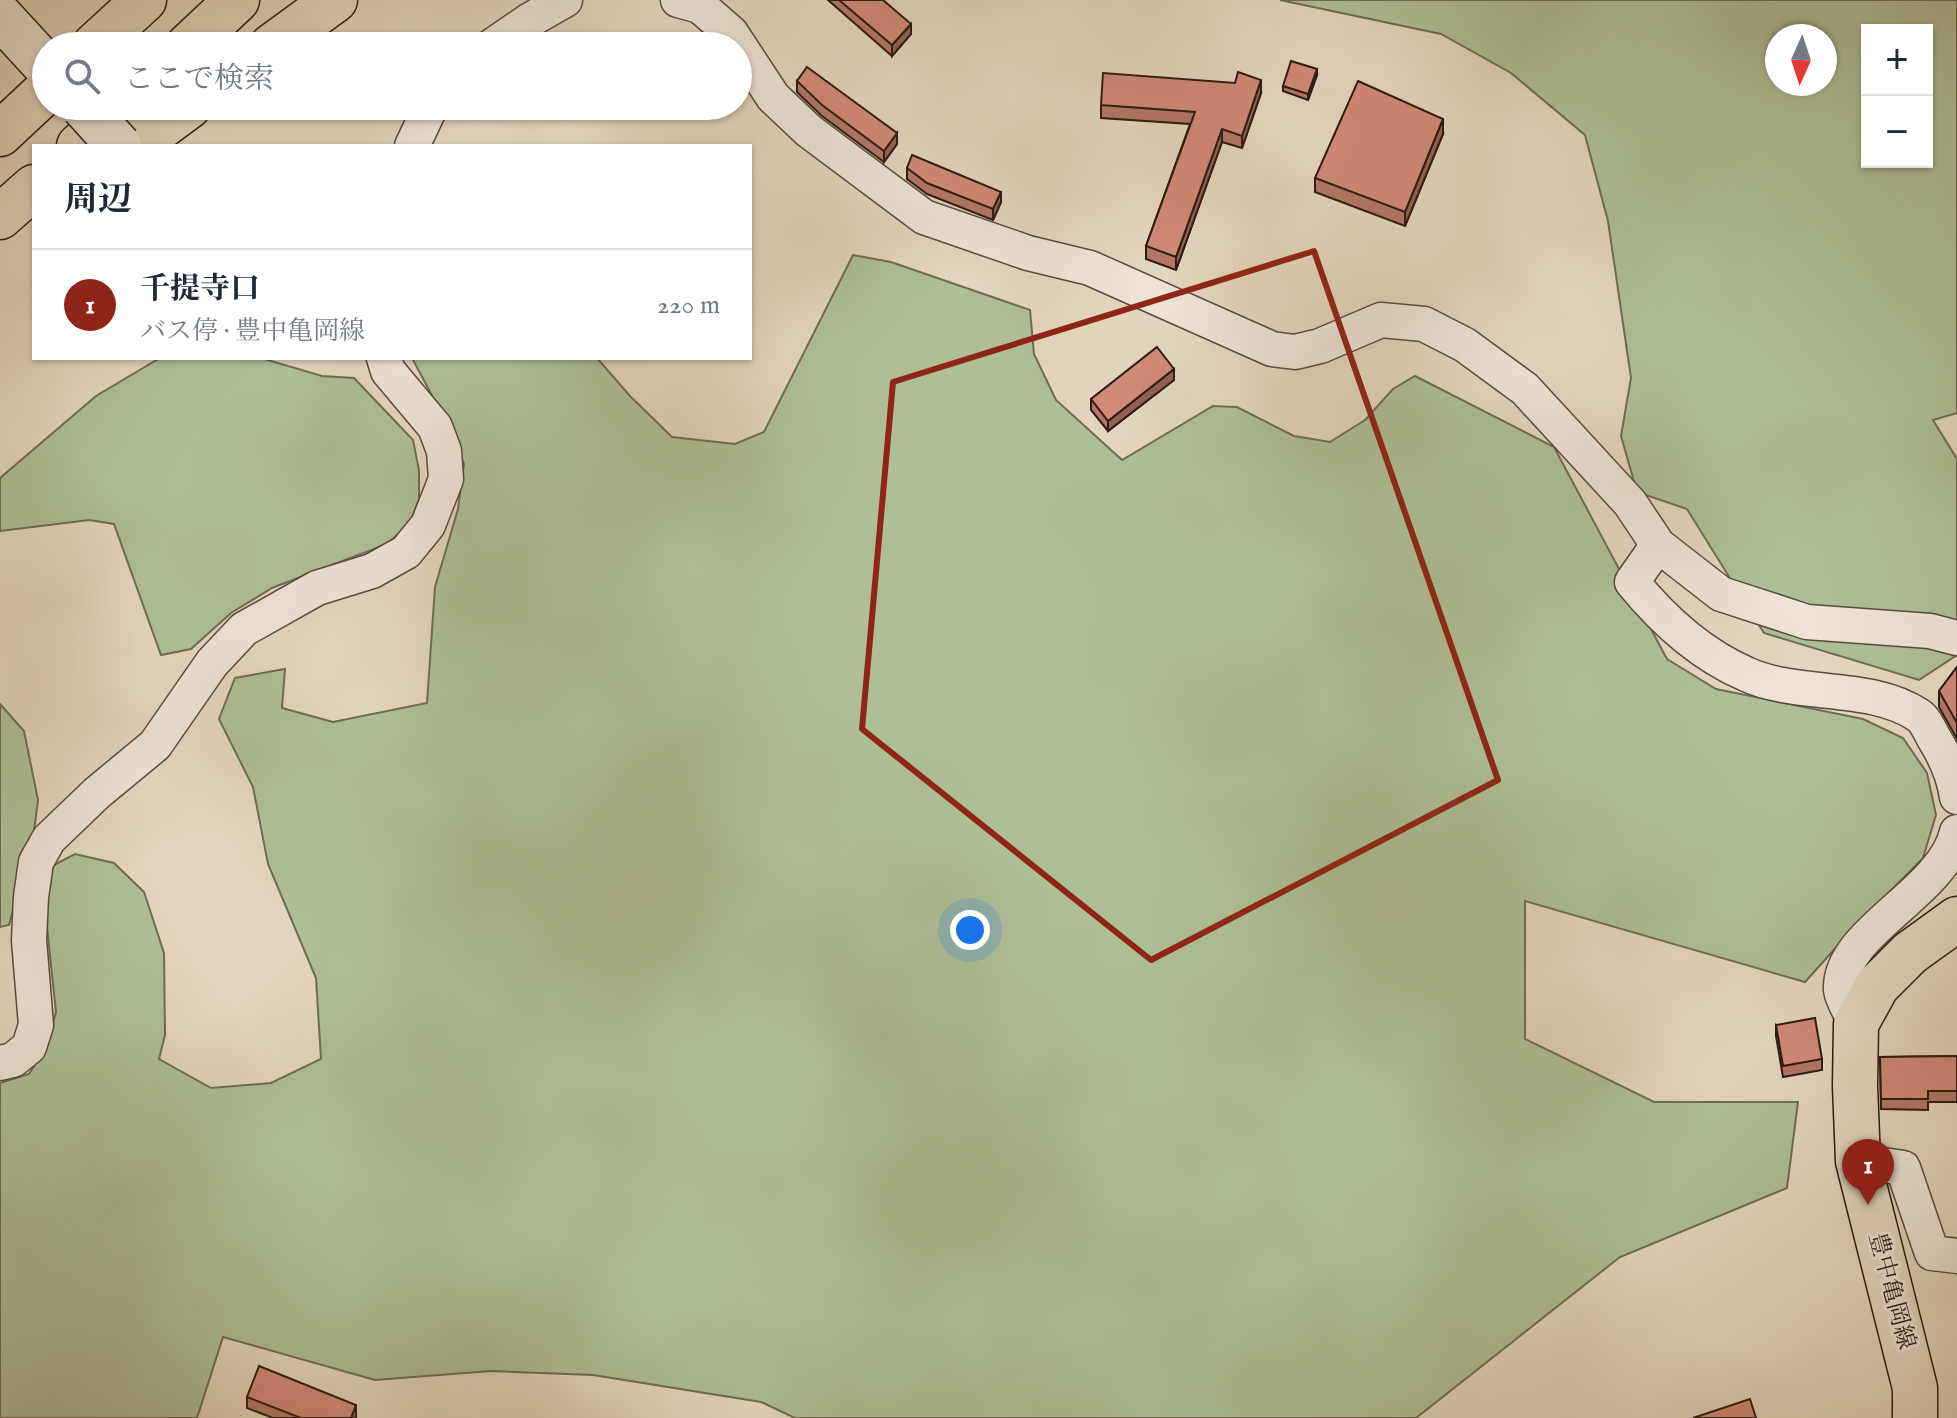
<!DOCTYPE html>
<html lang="ja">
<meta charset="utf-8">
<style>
:root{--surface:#fff;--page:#f2f2f3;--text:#1f2937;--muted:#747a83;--line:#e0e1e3;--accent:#8f2418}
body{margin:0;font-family:"IM FELL English","Noto Serif JP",serif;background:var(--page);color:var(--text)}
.controls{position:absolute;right:24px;top:24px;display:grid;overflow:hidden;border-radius:0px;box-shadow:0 2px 6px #0004}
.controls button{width:72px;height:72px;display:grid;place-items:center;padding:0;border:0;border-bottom:2px solid var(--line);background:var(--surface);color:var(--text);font:40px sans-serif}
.compass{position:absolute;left:1765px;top:24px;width:72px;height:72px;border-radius:50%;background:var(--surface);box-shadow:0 2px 6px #0004;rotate:183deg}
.you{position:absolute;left:970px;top:930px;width:28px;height:28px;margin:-20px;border:6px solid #fff;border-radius:50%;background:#1a73e8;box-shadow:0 0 0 12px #1a73e833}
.badge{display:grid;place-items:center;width:52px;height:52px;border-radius:50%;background:var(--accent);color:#fff;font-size:26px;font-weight:700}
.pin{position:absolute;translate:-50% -66px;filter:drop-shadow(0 2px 4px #0008)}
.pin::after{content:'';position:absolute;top:42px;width:28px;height:24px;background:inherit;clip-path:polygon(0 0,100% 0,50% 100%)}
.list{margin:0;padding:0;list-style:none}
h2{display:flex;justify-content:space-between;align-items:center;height:104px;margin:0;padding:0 32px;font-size:34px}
h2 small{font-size:26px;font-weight:400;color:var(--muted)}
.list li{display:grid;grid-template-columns:52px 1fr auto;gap:24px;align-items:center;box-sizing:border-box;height:112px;padding:0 32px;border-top:2px solid var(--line)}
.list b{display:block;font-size:30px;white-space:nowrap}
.list p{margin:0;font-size:26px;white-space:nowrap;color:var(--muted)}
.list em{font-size:26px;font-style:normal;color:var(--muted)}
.icon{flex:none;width:44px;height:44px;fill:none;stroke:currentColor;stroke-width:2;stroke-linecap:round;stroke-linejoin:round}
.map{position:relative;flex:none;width:1957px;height:1418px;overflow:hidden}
.search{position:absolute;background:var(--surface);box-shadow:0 2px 6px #0004;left:32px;top:32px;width:720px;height:88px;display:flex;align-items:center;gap:20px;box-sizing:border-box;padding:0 28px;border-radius:44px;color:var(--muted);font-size:30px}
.panel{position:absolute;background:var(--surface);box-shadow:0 2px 6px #0004;left:32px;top:144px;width:720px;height:216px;border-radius:0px}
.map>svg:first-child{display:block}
.green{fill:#aebf97;stroke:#6d6d55;stroke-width:2;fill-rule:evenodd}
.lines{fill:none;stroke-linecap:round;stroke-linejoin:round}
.street-casing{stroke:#5a4a3e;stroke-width:37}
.secondary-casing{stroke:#2c1b13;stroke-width:47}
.primary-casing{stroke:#2c1b13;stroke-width:47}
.highway-casing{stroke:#2c1b13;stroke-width:47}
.street{stroke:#ede4d5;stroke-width:34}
.secondary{stroke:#ede4d5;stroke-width:44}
.primary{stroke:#e4d6be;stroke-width:44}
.highway{stroke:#e4d6be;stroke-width:44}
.secondary-bridge-casing{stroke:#2c1b13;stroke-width:47;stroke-linecap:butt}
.secondary-bridge{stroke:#ede4d5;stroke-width:44}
.wall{fill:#b47667;stroke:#2c1b13;stroke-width:2}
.shaded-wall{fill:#926054;stroke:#2c1b13;stroke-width:2}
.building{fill:#d18978;stroke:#2c1b13;stroke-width:2}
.marked{fill:none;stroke:#8f2418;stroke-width:6;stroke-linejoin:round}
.labels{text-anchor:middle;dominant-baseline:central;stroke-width:6;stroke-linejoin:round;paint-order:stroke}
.street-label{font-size:24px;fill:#2c1b13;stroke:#ede4d5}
</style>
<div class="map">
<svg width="1957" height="1418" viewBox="0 0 1957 1418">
<rect width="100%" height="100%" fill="#e4d6be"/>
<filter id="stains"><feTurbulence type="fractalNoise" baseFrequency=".0025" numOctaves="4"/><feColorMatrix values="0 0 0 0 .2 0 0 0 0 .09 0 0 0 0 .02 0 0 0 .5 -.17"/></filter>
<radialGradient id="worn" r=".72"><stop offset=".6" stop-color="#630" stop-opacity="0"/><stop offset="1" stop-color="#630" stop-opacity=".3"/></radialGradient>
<g class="green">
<path d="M 1280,0 L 1957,0 L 1957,413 L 1933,420 L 1957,459 L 1957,655 L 1919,680 L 1764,633 L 1687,509 L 1637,492 L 1621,436 L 1631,378 L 1608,221 L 1585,135 L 1511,73 L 1441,34 ZM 1867,30 L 1927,30 L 1927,162 L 1867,162 ZM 1777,36 L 1825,36 L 1825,84 L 1777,84 Z"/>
<path d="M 853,255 L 891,262 L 1030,310 L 1034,354 L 1056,400 L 1122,460 L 1213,406 L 1237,407 L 1294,436 L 1330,442 L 1365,420 L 1393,389 L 1415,376 L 1554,447 L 1667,659 L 1716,689 L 1863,719 L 1903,738 L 1927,773 L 1936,815 L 1923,858 L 1850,932 L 1805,982 L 1525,901 L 1525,1039 L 1654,1102 L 1798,1102 L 1787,1188 L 1620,1257 L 1416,1418 L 795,1418 L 761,1402 L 593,1375 L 491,1371 L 375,1380 L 223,1337 L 197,1418 L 0,1418 L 0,1083 L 29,1074 L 46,1048 L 56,1012 L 45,908 L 50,867 L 75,854 L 114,863 L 144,892 L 164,953 L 165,1035 L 159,1059 L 211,1088 L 271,1083 L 321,1059 L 316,978 L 268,864 L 253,787 L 219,719 L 235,678 L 285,669 L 282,708 L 333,722 L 427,703 L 435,587 L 458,509 L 464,464 L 452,433 L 412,358 L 597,358 L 630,396 L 672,437 L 735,444 L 764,432 Z"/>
<path d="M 160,358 L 261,358 L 322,376 L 354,378 L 413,440 L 419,470 L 419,499 L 410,523 L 387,544 L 272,588 L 231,613 L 191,649 L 161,655 L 114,524 L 89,520 L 0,531 L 0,478 L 96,396 Z"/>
<path d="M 0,704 L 24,731 L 38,800 L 34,831 L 9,925 L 0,927 Z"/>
</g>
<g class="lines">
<g class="street-casing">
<g id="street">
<path d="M 678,0 L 700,6 L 731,33 L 773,97 L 809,131 L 924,217 L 1028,253 L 1090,268 L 1272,349 L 1295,352 L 1320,346 L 1381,320 L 1424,324 L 1465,345 L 1525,389 L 1630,503 L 1658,545 L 1721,594 L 1807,622 L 1930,631 L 1957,638"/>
<path d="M 492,46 L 530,20 L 565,0"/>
<path d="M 412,146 L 431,106"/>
<path d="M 1658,545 L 1632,582 C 1663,620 1700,654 1746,674 C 1798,698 1870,683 1918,715 C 1926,720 1930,732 1935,740 C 1946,758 1954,776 1957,797"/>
<path d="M 1856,1024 C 1852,1014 1842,1000 1841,990 C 1838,932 1943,894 1957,832"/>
<path d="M 0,1063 L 13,1060 L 29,1047 L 36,1025 L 29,940 L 31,897 L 36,862 L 49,839 L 97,793 L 155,745 L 212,663 L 244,629 L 317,588 L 372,571 L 406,552 L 428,525 L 446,479 L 444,451 L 435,427 L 388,371 L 384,358"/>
<path d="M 1858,1161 L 1903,1168 L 1932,1253 L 1957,1256"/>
</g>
</g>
<g class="secondary-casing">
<path id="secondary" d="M 0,16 L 46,66"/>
</g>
<g class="primary-casing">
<path id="primary" d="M 1915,1418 L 1915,1388 L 1858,1161 L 1855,1086 L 1856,1024 L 1877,986 L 1910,953 L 1957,919"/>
</g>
<g class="highway-casing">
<g id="highway">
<path d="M 94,46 L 144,0"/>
<path d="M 188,46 L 237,0"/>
<path d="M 272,46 L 335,0"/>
<path d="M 0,134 L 46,91"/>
<path d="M 79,146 L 124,106"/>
<path d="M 135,146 L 189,106"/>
<path d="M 0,217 L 34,187"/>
</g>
</g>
<use href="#street" class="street"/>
<use href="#secondary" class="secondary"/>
<use href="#primary" class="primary"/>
<use href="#highway" class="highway"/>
<g class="secondary-bridge-casing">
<path id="secondary-bridge" d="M 83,106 L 119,146"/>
</g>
<use href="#secondary-bridge" class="secondary-bridge"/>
</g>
<g class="wall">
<path d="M 828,0 L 883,0 L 911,34 L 892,56 Z"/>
<path d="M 1317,75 L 1308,100 L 1283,91 L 1283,86 Z"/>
<path d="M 797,81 L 897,144 L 884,162 L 822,116 L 797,92 Z"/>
<path d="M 1261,93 L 1242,148 L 1222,142 L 1176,270 L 1146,259 L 1146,246 L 1190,124 L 1101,118 L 1101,105 Z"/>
<path d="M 1443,134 L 1405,226 L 1315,192 L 1315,178 Z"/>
<path d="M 907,168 L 1001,202 L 993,220 L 927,194 L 907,179 Z"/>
<path d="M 1174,380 L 1108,431 L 1091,410 L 1091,399 Z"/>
<path d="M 1957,667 L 1957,739 L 1939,707 L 1939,691 Z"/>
<path d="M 1776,1025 L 1822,1059 L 1822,1070 L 1783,1077 L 1776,1036 Z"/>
<path d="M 1957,1056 L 1957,1102 L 1928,1102 L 1928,1110 L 1881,1109 L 1880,1057 Z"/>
<path d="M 247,1397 L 356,1416 L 356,1418 L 273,1418 L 247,1408 Z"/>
</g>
<g class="shaded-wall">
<path d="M 911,24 L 911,34 L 892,56 L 892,45 Z"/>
<path d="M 1317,69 L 1317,75 L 1308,100 L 1308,94 Z"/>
<path d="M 1261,80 L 1261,93 L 1242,148 L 1242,136 Z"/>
<path d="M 1443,119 L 1443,134 L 1405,226 L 1405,212 Z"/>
<path d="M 1222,129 L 1222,142 L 1176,270 L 1176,257 Z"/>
<path d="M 897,133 L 897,144 L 884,162 L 884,151 Z"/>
<path d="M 1001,192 L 1001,202 L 993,220 L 993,209 Z"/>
<path d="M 1174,369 L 1174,380 L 1108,431 L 1108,421 Z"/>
<path d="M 356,1405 L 356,1418 L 351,1418 Z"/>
</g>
<g class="building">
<path d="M 839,0 L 883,0 L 911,24 L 892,45 Z"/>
<path d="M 1291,61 L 1317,69 L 1308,94 L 1283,86 Z"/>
<path d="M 807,67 L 897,133 L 884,151 L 822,105 L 797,81 Z"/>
<path d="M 1238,72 L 1261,80 L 1242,136 L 1222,129 L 1176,257 L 1146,246 L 1195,112 L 1101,105 L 1103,73 L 1235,83 Z"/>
<path d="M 1358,81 L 1443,119 L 1405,212 L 1315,178 Z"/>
<path d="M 912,155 L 1001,192 L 993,209 L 927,183 L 907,168 Z"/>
<path d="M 1157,347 L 1174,369 L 1108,421 L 1091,399 Z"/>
<path d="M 1957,667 L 1957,723 L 1939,691 Z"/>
<path d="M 1815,1018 L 1822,1059 L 1783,1066 L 1776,1025 Z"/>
<path d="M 1957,1056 L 1957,1091 L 1928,1091 L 1928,1099 L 1881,1099 L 1880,1057 Z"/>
<path d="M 259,1366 L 356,1405 L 351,1418 L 301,1418 L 247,1397 Z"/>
<path d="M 1750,1399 L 1756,1418 L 1693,1418 Z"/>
</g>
<path class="marked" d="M 1314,251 L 1498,780 L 1151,960 L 862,729 L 893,382 Z"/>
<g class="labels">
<g class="street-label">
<text transform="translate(1891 1291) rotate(75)">豊中亀岡線</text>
</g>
</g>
<rect width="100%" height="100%" filter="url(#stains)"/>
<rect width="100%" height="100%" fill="url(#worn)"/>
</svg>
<div class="controls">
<button>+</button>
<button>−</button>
</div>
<svg class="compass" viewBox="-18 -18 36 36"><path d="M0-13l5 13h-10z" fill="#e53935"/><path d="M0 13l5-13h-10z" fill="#747a83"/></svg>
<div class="you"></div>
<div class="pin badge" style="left:1868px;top:1205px">1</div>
<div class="search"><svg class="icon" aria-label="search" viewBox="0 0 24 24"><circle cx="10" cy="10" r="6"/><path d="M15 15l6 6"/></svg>ここで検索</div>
<section class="panel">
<h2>周辺<small></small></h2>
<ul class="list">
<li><span class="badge">1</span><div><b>千提寺口</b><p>バス停 · 豊中亀岡線</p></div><em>220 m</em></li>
</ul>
</section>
</div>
